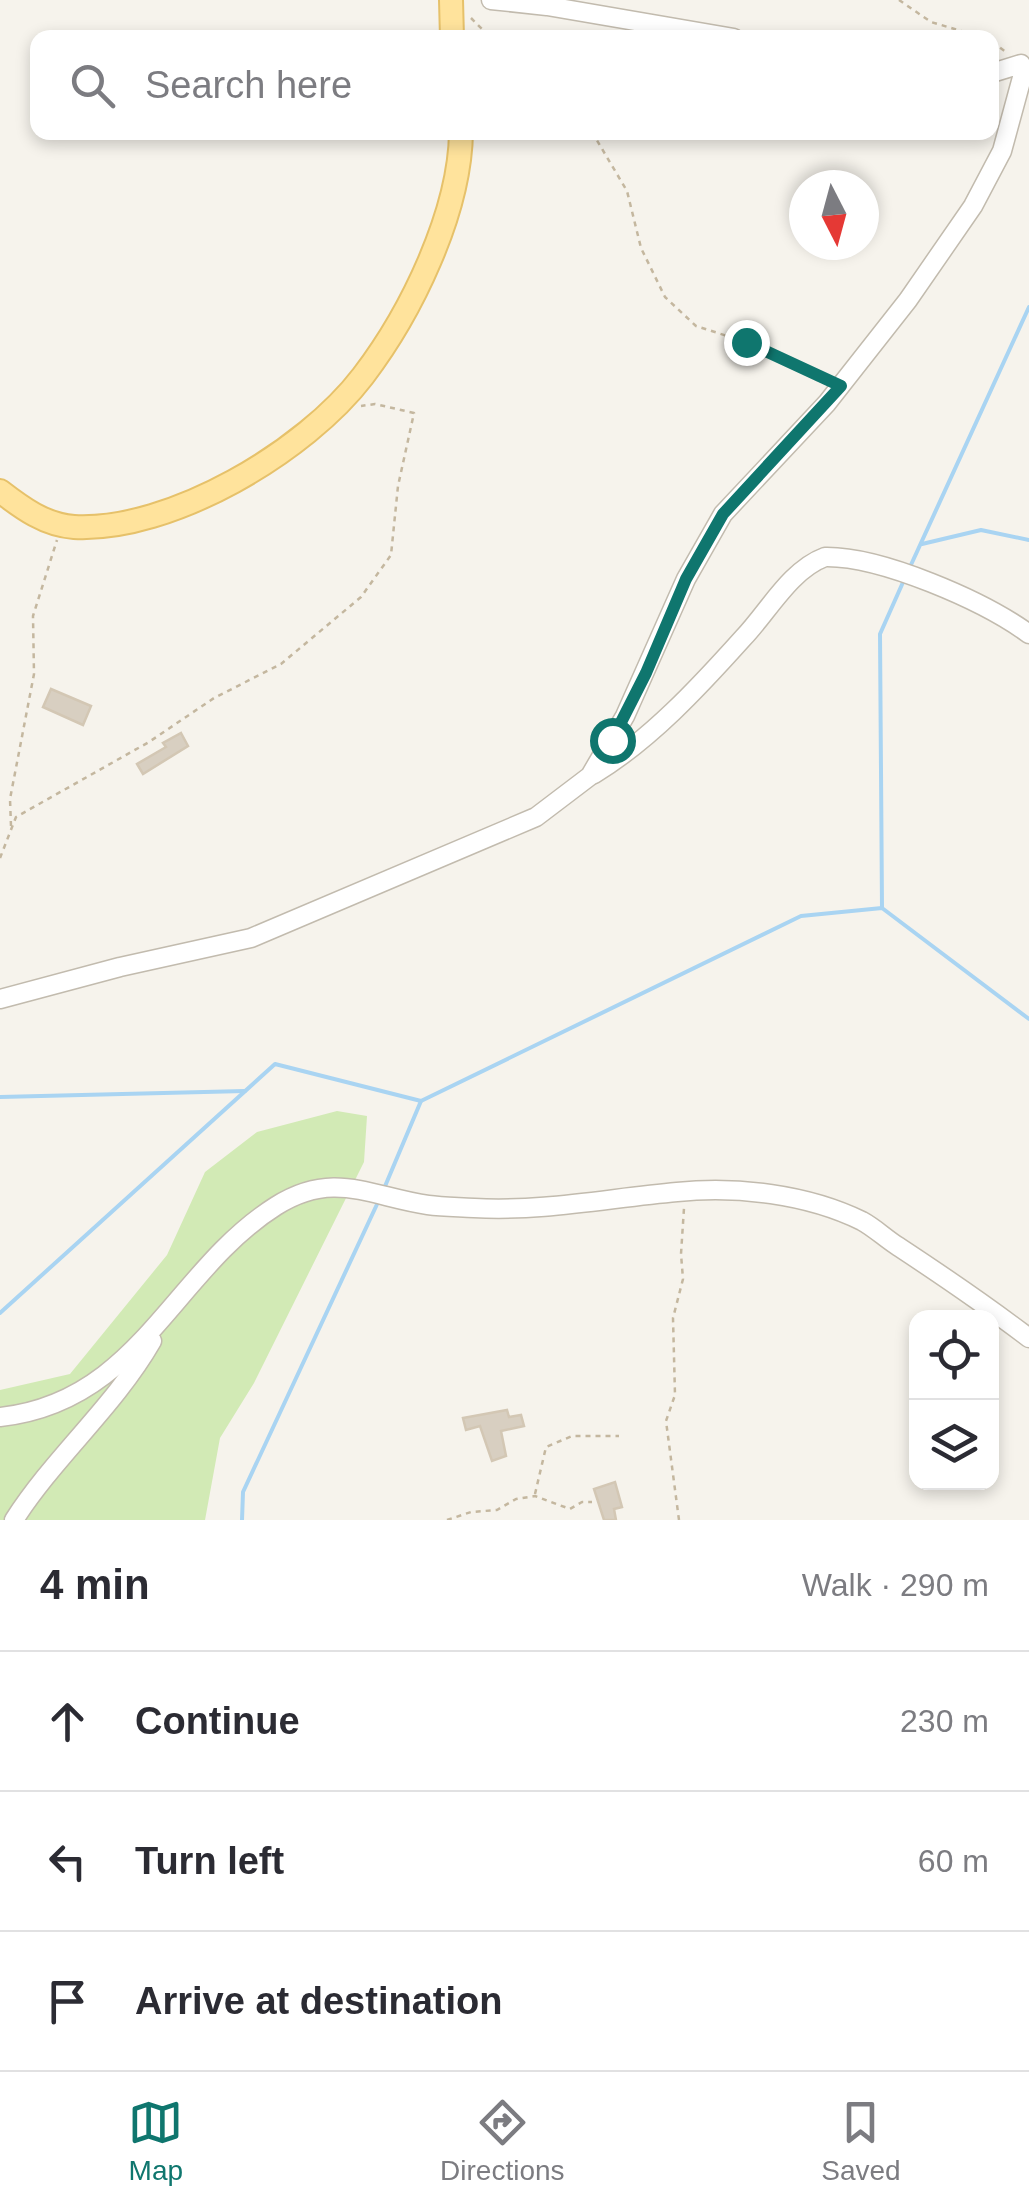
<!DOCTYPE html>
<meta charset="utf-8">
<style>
:root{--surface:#fff;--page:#f7f7f7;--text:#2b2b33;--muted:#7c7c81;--line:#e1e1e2;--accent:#0f766e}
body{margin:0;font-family:Helvetica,sans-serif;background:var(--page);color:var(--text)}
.controls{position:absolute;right:30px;bottom:30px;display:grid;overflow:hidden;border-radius:20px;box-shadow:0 5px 15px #0003}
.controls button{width:90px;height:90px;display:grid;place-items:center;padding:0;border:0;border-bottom:2px solid var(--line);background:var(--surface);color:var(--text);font:50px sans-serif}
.compass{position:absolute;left:789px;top:170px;width:90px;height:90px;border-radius:50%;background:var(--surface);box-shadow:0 5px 15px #0003;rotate:174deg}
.stop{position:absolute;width:30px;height:30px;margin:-22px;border:8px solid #0f766e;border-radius:50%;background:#fff}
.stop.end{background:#0f766e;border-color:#fff;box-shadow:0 2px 10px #0008}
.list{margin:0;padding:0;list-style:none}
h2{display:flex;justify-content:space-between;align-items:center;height:130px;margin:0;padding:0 40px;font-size:42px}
h2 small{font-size:32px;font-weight:400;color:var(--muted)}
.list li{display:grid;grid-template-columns:65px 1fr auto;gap:30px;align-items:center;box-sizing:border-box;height:140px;padding:0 40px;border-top:2px solid var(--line)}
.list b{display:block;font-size:38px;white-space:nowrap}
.list em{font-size:32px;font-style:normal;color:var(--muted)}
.icon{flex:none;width:55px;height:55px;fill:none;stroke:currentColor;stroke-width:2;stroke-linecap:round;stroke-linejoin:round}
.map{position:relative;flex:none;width:1029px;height:1520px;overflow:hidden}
.search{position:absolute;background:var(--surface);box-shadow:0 5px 15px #0003;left:30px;right:30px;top:30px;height:110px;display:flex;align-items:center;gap:25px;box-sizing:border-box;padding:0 35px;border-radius:20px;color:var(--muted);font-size:38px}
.sheet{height:550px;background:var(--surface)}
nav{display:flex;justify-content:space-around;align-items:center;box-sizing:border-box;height:140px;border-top:2px solid var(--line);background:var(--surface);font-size:28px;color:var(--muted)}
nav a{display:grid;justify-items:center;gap:5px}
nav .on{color:var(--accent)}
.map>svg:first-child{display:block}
.green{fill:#d2eab5}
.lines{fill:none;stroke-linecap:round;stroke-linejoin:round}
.stream{stroke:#a9d4f2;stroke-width:4}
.building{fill:#d8cfc1;stroke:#d3c7b4;stroke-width:2.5}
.minor-casing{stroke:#c2bbae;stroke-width:21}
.major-casing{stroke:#e6c16a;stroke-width:26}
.path{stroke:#c4b79f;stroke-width:2.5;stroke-dasharray:5 5;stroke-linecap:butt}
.minor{stroke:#fff;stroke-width:18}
.major{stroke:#ffe39c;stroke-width:22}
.route{stroke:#0f766e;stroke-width:12}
</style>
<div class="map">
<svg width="1029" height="1520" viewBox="0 0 1029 1520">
<rect width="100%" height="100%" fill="#f6f3ec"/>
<path class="green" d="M 337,1111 L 367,1116 L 364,1162 L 254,1383 L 220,1438 L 205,1520 L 0,1520 L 0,1390 L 70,1374 L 167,1255 L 205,1172 L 257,1132 Z"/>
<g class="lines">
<g class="stream">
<path d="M 922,544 L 981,530 L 1029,540"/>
<path d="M 910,567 L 1029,307"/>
<path d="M 882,908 L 880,634 L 904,580"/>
<path d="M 0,1097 L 245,1091"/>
<path d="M 383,1191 L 421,1101"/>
<path d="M 0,1313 L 275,1064 L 421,1101 L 801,916 L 882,908 L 1029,1019"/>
<path d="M 242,1520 L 243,1492 L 379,1200"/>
</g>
</g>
<g class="building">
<path d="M 51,689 L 91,706 L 83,725 L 43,707 Z"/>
<path d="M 181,733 L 188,746 L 143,774 L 137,764 L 166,747 L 163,743 Z"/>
<path d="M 507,1410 L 509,1417 L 521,1415 L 524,1426 L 501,1431 L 506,1456 L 492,1461 L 480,1426 L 466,1430 L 463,1418 Z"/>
<path d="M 615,1482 L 622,1507 L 614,1509 L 616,1520 L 604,1520 L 594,1489 Z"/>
</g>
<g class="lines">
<g class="minor-casing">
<g id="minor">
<path d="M 491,0 L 547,6 L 734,38"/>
<path d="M 594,774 C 650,740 699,687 743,638 C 768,612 790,570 825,557 C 881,556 984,601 1029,634"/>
<path d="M 0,999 L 120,967 L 251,938 L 536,817 L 590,776 L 625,716 L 686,579 L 723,514 L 827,403 L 908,300 L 973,206 L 1002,151 L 1024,70 L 1021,64 L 992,73"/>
<path d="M 0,1417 C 139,1402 173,1271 276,1206 C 333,1170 369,1196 428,1205 C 443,1207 459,1207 474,1208 C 542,1212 609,1198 677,1192 C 737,1186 807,1194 862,1221 C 875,1228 886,1239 899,1247 C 943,1276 987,1306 1029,1338"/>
<path d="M 14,1520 C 55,1456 114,1407 152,1341"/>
</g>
</g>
<g class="major-casing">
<g id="major">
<path d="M 451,0 L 452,38"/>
<path d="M 0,491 C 22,508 45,525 74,527 C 171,532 306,451 363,376 C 411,313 460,213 461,132"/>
</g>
</g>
<g class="path">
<path d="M 899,0 L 931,22 L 985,38"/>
<path d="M 471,18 L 491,38"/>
<path d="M 992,42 L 1006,52"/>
<path d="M 592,132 L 627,191 L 641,248 L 665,297 L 696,326 L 746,342 L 826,379"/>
<path d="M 11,826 L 10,799 L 34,674 L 33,616 L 57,540"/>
<path d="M 0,858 L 16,817 L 149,742 L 214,698 L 281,664 L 361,597 L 391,555 L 398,486 L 414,413 L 375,404 L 361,406"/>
<path d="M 535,1494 L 546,1447 L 572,1436 L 619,1436"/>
<path d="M 447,1520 L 471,1512 L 497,1510 L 516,1499 L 535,1496 L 570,1509 L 582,1502 L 592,1502"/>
<path d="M 679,1520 L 666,1421 L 675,1395 L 673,1318 L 683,1279 L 681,1254 L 684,1208"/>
</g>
<use href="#minor" class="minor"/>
<use href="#major" class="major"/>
</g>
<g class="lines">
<path class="route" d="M 612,740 L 646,673 L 686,579 L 723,514 L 841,386 L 746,342"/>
</g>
</svg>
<div class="controls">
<button><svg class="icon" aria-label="locate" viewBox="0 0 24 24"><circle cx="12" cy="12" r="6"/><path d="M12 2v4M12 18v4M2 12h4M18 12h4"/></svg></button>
<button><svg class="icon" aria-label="layers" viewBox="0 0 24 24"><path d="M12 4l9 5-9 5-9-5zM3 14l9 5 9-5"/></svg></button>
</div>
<svg class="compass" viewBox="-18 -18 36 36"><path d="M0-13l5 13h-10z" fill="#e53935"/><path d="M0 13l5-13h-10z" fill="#7c7c81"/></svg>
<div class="stop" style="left:612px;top:740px"></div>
<div class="stop end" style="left:746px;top:342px"></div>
<div class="search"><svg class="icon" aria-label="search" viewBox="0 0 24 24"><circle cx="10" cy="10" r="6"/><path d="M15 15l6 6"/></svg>Search here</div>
</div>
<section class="sheet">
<h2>4 min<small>Walk · 290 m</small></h2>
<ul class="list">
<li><svg class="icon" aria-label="ahead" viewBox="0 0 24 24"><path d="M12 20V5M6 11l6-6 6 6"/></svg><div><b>Continue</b></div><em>230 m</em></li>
<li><svg class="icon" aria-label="left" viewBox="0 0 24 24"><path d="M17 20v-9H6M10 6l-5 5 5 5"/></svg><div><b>Turn left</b></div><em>60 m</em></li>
<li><svg class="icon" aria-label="arrive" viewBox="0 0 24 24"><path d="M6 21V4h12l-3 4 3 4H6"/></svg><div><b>Arrive at destination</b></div></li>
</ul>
</section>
<nav>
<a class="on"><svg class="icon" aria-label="map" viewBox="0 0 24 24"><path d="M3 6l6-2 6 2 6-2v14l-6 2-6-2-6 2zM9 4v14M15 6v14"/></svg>Map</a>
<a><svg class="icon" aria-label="directions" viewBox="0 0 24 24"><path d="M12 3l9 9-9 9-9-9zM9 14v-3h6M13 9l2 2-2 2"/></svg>Directions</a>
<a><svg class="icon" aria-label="saved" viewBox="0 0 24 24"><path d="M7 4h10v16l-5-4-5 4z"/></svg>Saved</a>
</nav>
